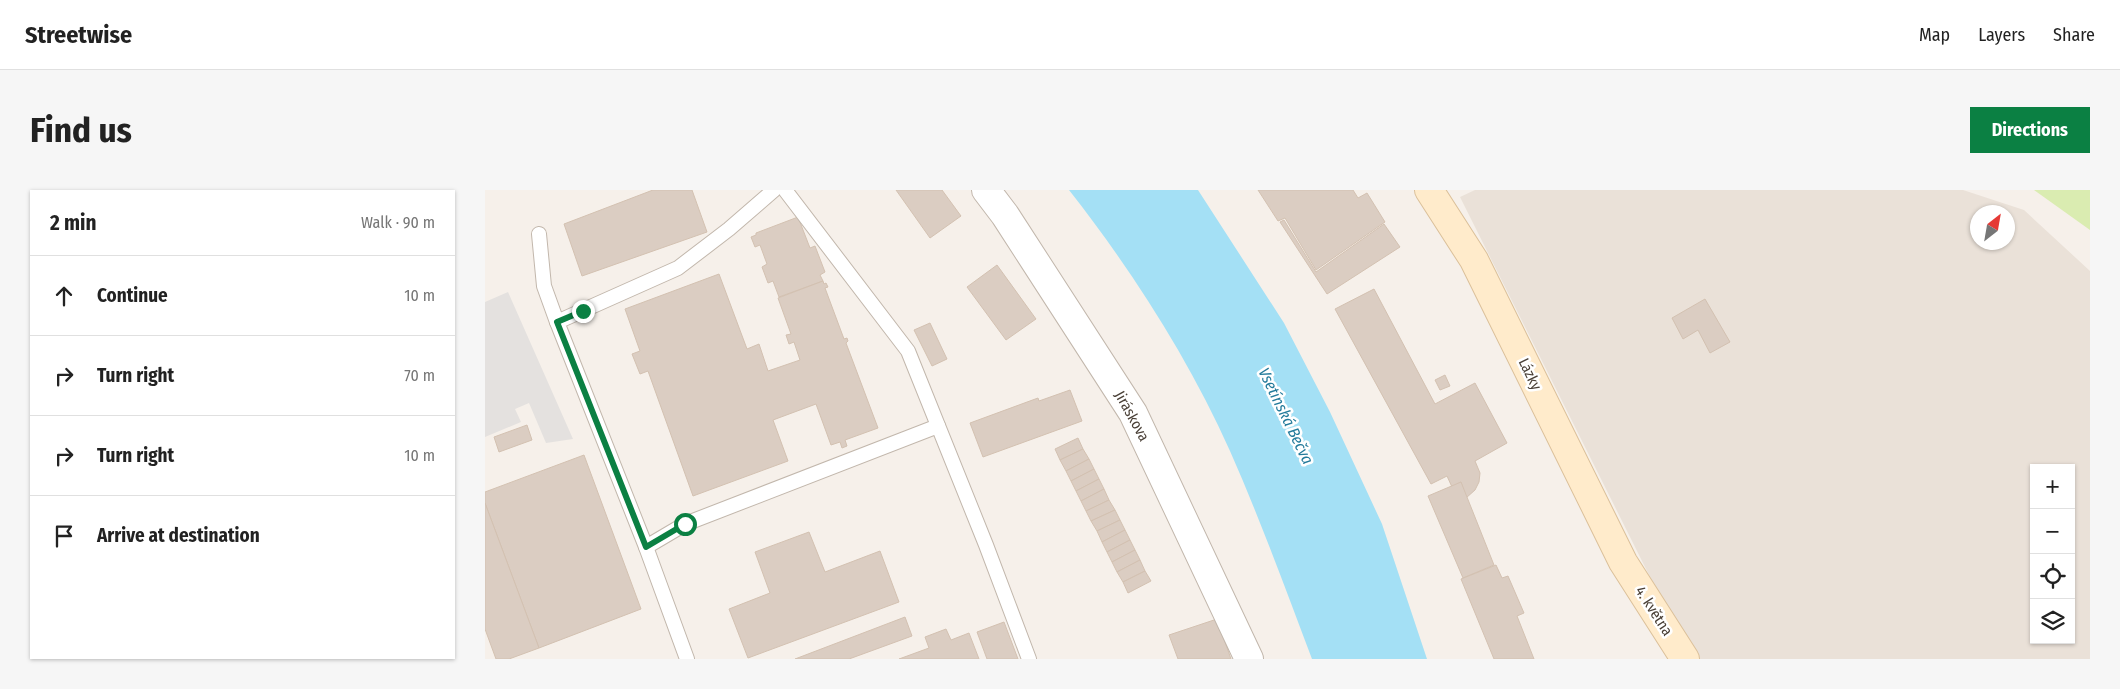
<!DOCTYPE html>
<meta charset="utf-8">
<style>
:root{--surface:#fff;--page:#f6f6f6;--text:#222;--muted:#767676;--line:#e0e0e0;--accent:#0b8043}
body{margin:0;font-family:"Fira Sans Condensed",sans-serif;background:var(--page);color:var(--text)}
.controls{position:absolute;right:15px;bottom:15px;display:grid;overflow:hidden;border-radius:0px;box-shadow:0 1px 4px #0004}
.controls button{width:45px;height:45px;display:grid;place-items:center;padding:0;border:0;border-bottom:1px solid var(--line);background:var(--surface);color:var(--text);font:25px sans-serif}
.compass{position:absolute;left:1485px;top:15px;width:45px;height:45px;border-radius:50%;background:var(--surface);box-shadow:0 1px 4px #0004;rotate:31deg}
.stop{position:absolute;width:15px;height:15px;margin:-11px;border:4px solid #0b8043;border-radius:50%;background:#fff}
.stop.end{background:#0b8043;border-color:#fff;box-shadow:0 1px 5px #0008}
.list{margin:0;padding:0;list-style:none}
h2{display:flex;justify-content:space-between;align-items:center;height:65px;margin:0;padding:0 20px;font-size:21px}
h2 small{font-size:16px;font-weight:400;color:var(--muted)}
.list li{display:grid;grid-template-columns:32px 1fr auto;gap:15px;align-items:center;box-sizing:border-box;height:80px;padding:0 20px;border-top:1px solid var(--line)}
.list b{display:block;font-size:19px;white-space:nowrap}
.list em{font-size:16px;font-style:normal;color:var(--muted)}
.icon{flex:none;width:28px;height:28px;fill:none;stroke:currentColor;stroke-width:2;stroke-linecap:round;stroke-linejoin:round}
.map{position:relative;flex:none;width:1605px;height:469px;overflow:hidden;border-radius:0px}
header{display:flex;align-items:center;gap:30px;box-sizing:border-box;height:70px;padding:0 25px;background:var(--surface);border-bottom:1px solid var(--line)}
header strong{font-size:24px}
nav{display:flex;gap:28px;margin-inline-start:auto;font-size:18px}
.intro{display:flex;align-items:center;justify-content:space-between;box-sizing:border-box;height:120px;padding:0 30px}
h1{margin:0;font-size:35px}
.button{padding:12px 22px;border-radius:0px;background:var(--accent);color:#fff;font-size:18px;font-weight:700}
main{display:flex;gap:30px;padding:0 30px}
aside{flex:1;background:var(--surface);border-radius:0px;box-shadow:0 1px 4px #0004}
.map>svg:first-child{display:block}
.residential{fill:#eae1d8;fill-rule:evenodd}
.green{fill:#daecb1}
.parking{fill:#e4e1df}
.water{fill:#a4e0f5}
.building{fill:#dbcdc2;stroke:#d3c1b1}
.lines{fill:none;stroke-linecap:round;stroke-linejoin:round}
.lane-casing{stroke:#c2b7ac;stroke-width:16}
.street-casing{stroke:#c2b7ac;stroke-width:30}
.secondary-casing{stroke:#dbc09a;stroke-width:30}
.lane{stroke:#fff;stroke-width:14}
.street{stroke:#fff;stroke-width:28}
.secondary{stroke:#ffebcb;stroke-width:28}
.route{stroke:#0b8043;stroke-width:6}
.labels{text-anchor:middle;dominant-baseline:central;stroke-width:5;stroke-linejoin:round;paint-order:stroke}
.street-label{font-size:15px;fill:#4a4037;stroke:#fff}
.water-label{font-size:16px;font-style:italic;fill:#247b9b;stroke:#fff}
</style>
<header>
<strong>Streetwise</strong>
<nav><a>Map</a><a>Layers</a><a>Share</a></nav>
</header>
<div class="intro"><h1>Find us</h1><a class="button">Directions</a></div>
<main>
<aside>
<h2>2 min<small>Walk · 90 m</small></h2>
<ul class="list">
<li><svg class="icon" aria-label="ahead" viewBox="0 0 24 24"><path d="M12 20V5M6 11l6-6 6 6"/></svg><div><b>Continue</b></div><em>10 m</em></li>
<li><svg class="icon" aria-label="right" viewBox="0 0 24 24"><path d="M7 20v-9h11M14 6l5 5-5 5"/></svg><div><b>Turn right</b></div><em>70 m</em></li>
<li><svg class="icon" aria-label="right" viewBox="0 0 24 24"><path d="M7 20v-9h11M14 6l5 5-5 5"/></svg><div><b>Turn right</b></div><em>10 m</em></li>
<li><svg class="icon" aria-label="arrive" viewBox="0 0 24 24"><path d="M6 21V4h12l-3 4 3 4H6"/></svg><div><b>Arrive at destination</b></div></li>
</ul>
</aside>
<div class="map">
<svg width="1605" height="469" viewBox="0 0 1605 469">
<rect width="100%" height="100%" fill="#f6f0ea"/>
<path class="residential" d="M 990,0 L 1478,0 L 1539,20 L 1605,81 L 1605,469 L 1206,469 L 975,7 ZM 1492,22 L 1522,22 L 1522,52 L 1492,52 ZM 1549,278 L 1586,278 L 1586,450 L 1549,450 Z"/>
<path class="green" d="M 1549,0 L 1605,0 L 1605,40 Z"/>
<path class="parking" d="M 23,102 L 88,249 L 61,253 L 44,213 L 30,219 L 36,232 L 0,247 L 0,112 Z"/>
<path class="water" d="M 584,0 L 713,0 L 799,133 L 845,222 L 897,334 L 942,469 L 827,469 C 801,400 775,329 745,261 C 704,169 646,79 584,0 Z"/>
<g class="building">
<path d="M 168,0 L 207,0 L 222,42 L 97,86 L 79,34 Z"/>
<path d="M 411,0 L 457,0 L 476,26 L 445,48 Z"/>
<path d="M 773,0 L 868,0 L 873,8 L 882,3 L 900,32 L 831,80 L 800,28 L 793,31 Z"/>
<path d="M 313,27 L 325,58 L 330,56 L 340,82 L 335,85 L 338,91 L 294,107 L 288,91 L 283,93 L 277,77 L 282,74 L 275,55 L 270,57 L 266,47 L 271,45 L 271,43 Z"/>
<path d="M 799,30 L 831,82 L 899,34 L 915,57 L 842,104 L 795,32 Z"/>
<path d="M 512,75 L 551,129 L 521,150 L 482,97 Z"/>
<path d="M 234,84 L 262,159 L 274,154 L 283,181 L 315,170 L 309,152 L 304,154 L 301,145 L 306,144 L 293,108 L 338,91 L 339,94 L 341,93 L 343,97 L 340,98 L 359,149 L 362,148 L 363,151 L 361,153 L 393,238 L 360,250 L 362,256 L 357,258 L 355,252 L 346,255 L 331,214 L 288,230 L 303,271 L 208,306 L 163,181 L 155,184 L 147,164 L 155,161 L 140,119 Z"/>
<path d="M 889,99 L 950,214 L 990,193 L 1022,253 L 990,271 L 995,283 L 994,292 L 990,300 L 981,308 L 976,292 L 967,297 L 962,286 L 946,294 L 850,119 Z"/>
<path d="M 1220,109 L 1245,152 L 1225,163 L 1213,140 L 1198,149 L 1187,128 Z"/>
<path d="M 445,133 L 462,169 L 447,176 L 429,140 Z"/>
<path d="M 960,185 L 965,196 L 955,200 L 950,190 Z"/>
<path d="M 585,200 L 597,231 L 498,267 L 485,233 L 553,208 L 554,211 Z"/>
<path d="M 42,235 L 47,250 L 14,262 L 9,247 Z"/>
<path d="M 593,248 L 598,259 L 575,270 L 570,259 Z"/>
<path d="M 598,259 L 604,269 L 581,281 L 575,270 Z"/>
<path d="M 99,265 L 156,419 L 54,458 L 0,313 L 0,302 Z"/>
<path d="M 604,269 L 609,279 L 586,291 L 581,281 Z"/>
<path d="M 609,279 L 614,289 L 591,301 L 586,291 Z"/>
<path d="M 614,289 L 619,299 L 596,311 L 591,301 Z"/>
<path d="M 976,292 L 1009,375 L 978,388 L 943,306 Z"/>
<path d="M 619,299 L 624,310 L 601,321 L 596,311 Z"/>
<path d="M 624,310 L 630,320 L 606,331 L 601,321 Z"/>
<path d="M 0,313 L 54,458 L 24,469 L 11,469 L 0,439 Z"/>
<path d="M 630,320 L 635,330 L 612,341 L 606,331 Z"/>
<path d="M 635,330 L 640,340 L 617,352 L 612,341 Z"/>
<path d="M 640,340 L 645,350 L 622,362 L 617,352 Z"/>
<path d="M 324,342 L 340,382 L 395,361 L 414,412 L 263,468 L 244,419 L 285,403 L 270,362 Z"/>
<path d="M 645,350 L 650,360 L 627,372 L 622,362 Z"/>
<path d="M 650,360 L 655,370 L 632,382 L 627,372 Z"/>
<path d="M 655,370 L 660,381 L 638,392 L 632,382 Z"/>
<path d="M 1011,375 L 1017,388 L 1023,386 L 1039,423 L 1032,426 L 1049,469 L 1009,469 L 976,389 Z"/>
<path d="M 660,381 L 666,391 L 643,403 L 638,392 Z"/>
<path d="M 420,427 L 427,446 L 364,469 L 310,469 Z"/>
<path d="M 732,429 L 746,469 L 693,469 L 684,445 Z"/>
<path d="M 519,432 L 533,469 L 502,469 L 492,442 Z"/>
<path d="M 461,439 L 466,450 L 484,443 L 494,469 L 414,469 L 444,458 L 440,447 Z"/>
</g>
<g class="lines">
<g class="lane-casing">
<g id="lane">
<path d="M 300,0 L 423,161 L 501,355 L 544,469"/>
<path d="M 54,44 L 59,96 L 72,132"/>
<path d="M 161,357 L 200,334 L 453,236"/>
<path d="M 202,469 L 161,357 L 72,132 L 193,78 L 244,39 L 289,0"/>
</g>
</g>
<g class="street-casing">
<path id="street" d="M 501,0 L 520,25 L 648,223 L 764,469"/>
</g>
<g class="secondary-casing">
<path id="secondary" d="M 944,0 L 989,70 L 1138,372 L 1200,469"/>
</g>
<use href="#lane" class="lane"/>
<use href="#street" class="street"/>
<use href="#secondary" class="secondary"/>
</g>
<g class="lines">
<path class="route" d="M 98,121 L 72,132 L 161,357 L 200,334"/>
</g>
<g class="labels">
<g class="street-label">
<text transform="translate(1045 184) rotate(64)">Lázky</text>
<text transform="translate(647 226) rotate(61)">Jiráskova</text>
<text transform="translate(1169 421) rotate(57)">4. května</text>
</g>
<g class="water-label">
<text transform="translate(801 226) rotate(64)">Vsetínská Bečva</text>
</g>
</g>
</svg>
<div class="controls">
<button>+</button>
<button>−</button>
<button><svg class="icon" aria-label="locate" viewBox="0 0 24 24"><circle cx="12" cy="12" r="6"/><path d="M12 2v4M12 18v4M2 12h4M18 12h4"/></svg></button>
<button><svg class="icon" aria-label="layers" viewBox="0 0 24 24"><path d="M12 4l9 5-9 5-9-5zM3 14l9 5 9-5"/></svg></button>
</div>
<svg class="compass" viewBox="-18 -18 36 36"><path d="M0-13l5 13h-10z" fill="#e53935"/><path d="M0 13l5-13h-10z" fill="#767676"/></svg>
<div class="stop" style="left:200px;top:334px"></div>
<div class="stop end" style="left:98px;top:121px"></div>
</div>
</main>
